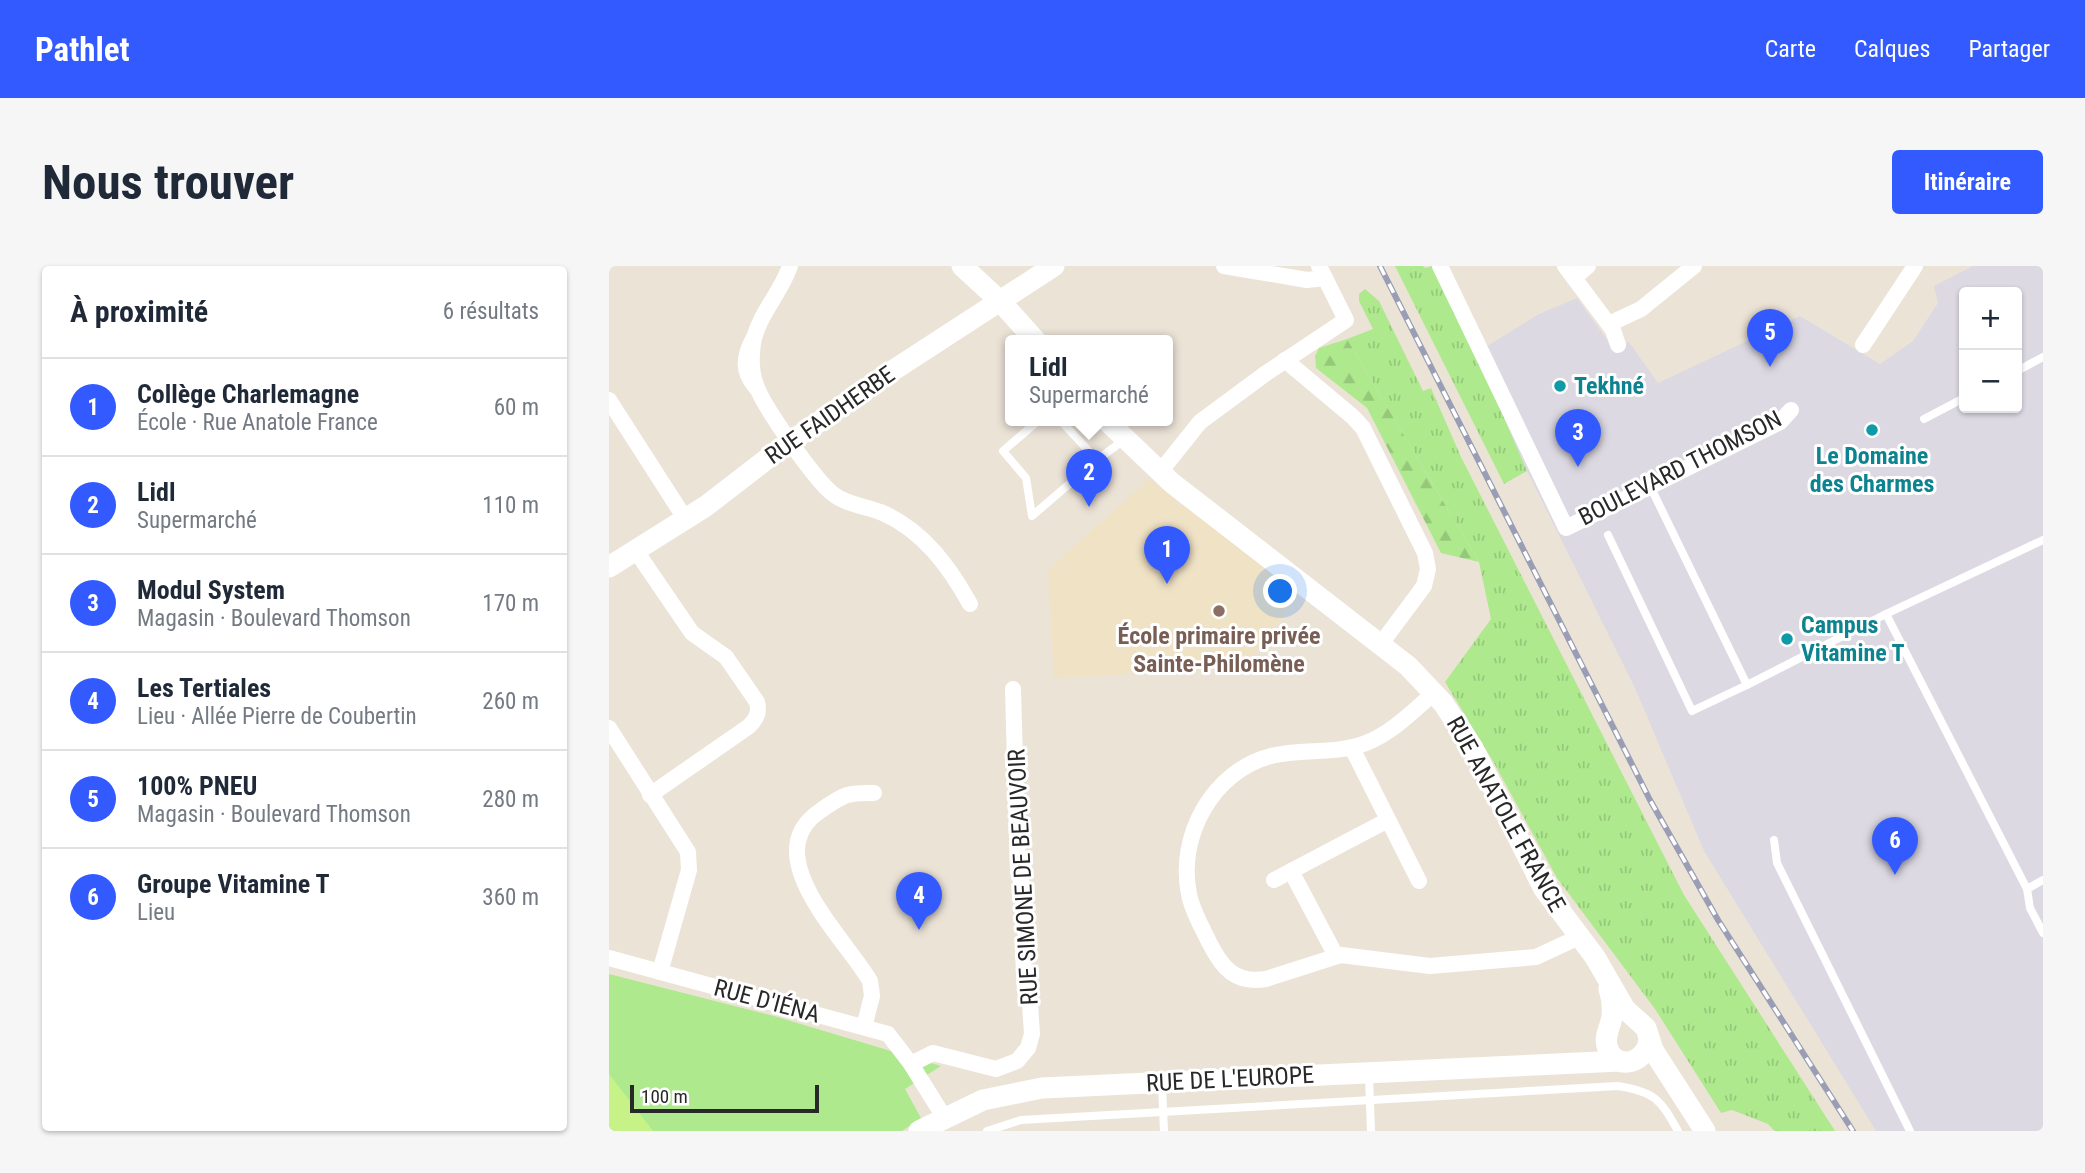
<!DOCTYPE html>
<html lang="fr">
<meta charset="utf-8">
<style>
:root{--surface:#fff;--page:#f6f6f7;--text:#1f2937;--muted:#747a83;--line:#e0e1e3;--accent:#325aff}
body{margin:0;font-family:"Roboto Condensed",sans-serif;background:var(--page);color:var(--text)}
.controls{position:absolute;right:21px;top:21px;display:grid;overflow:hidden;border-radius:7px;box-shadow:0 2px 5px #0004}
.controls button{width:63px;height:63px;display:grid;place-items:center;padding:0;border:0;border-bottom:2px solid var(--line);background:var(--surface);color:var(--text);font:35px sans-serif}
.scale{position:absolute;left:21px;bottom:18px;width:189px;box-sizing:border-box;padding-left:7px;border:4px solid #282828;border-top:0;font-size:19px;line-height:24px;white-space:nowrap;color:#282828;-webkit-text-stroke:5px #fff;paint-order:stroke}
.you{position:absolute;left:672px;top:326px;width:24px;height:24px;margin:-18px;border:5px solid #fff;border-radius:50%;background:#1a73e8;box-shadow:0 0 0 10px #1a73e833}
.badge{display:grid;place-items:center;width:46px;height:46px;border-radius:50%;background:var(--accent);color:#fff;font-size:23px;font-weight:700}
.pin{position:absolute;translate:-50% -58px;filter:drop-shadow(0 2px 4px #0008)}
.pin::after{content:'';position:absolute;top:37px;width:24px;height:21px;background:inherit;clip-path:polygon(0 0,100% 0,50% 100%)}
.popup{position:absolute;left:396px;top:69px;width:168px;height:91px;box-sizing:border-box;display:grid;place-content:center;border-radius:7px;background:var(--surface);filter:drop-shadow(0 2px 5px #0005);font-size:23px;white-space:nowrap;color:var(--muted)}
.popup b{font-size:26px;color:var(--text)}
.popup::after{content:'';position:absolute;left:50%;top:100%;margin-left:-14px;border:14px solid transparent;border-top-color:var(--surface)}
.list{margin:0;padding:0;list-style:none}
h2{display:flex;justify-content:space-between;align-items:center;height:91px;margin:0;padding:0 28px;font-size:30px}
h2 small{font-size:23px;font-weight:400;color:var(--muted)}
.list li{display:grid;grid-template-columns:46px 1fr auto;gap:21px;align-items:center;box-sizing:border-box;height:98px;padding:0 28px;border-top:2px solid var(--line)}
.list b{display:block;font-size:26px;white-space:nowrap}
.list p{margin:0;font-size:23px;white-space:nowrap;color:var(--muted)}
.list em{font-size:23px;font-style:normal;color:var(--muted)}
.map{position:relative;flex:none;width:1434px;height:865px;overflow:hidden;border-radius:7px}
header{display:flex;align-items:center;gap:42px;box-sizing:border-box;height:98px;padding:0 35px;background:var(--accent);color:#fff}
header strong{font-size:33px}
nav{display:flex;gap:38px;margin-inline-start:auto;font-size:24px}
.intro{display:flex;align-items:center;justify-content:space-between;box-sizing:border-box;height:168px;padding:0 42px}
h1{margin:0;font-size:49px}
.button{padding:18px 32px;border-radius:7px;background:var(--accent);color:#fff;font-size:24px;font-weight:700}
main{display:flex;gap:42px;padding:0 42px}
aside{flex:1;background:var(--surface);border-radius:7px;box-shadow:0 2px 5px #0004}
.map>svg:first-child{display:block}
.industrial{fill:#dcd9e3;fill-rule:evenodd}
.education{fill:#f0e2c5}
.grass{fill:url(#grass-tufts)}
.forest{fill:url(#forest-firs)}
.park{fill:#aee98e}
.pitch{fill:#c6f288}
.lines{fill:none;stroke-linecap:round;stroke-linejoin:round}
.lane{stroke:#fff;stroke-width:8}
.street{stroke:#fff;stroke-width:16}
.secondary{stroke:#fff;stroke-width:21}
.rail-casing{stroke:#9a9eb5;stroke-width:6}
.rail{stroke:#fff;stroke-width:3.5;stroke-dasharray:10;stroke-linecap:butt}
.culture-dot{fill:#0f9aa8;stroke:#fff;stroke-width:2.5}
.education-dot{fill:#8d6e63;stroke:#fff;stroke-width:2.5}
.labels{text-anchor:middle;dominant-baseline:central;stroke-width:6;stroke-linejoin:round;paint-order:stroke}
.culture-label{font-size:24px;font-weight:bold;fill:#0d838f;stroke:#fff;text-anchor:start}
.street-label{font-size:24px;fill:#282828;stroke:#fff}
.education-label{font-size:24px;font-weight:bold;fill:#785e54;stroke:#fff}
</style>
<header>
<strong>Pathlet</strong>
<nav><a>Carte</a><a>Calques</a><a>Partager</a></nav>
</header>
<div class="intro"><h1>Nous trouver</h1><a class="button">Itinéraire</a></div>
<main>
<aside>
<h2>À proximité<small>6 résultats</small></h2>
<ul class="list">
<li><span class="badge">1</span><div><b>Collège Charlemagne</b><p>École · Rue Anatole France</p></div><em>60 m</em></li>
<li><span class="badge">2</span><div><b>Lidl</b><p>Supermarché</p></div><em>110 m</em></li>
<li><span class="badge">3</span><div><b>Modul System</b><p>Magasin · Boulevard Thomson</p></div><em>170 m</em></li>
<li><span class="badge">4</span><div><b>Les Tertiales</b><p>Lieu · Allée Pierre de Coubertin</p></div><em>260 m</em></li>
<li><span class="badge">5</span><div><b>100% PNEU</b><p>Magasin · Boulevard Thomson</p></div><em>280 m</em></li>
<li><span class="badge">6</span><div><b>Groupe Vitamine T</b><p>Lieu</p></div><em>360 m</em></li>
</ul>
</aside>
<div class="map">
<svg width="1434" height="865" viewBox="0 0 1434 865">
<defs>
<pattern id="grass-tufts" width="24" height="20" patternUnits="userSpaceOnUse" patternTransform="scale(1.75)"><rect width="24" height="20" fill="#aee98e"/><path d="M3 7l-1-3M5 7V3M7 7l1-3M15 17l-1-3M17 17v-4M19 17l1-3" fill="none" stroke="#96c87a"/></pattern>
<pattern id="forest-firs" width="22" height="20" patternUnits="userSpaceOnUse" patternTransform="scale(1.75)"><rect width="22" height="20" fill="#aee98e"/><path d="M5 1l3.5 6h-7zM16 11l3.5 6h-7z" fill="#96c87a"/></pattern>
</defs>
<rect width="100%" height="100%" fill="#ece3d7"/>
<path class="industrial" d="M 1364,0 L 1434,0 L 1434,865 L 1267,865 L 1095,585 L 1026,422 L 918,205 L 867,87 L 930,48 L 968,32 L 1004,82 L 1020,76 L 1049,117 L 1191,50 L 1271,98 L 1304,75 L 1329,37 L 1325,20 ZM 1355,26 L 1408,26 L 1408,142 L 1355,142 Z"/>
<path class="education" d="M 540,213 L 568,234 L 566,237 L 571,241 L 573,238 L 690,329 L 634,402 L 445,412 L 439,304 Z"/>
<g class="grass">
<path d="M 786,0 L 814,0 L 816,2 L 823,0 L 867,87 L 918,205 L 895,218 Z"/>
<path d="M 756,23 L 770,35 L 814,125 L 822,122 L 852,191 L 1075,629 L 1226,865 L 1166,865 L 1159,858 L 1123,844 L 1112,847 L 1046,743 L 948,612 L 885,497 L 836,416 L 882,353 L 870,296 L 738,73 L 764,63 L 750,35 L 750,28 Z"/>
</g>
<path class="forest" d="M 738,73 L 870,296 L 832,287 L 758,142 L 707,102 L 706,90 L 710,82 Z"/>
<path class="park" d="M 0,708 L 165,750 L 332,800 L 296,823 L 312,852 L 293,865 L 0,865 Z"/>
<path class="pitch" d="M 0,808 L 44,865 L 0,865 Z"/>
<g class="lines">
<g class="lane">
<path d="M 140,72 C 130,91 129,107 144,124"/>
<path d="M 1408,105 L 1434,91"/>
<path d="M 1315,153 L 1355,132"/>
<path d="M 429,155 L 394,185 L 417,212 L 423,250 L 488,194 L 516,173"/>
<path d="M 452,155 L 488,194"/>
<path d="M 1041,220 L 1138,419 L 1277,348 L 1434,274"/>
<path d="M 999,269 L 1083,445 L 1138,419"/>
<path d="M 1277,348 L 1418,623 L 1421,642 L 1434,667"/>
<path d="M 1165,574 L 1168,597 L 1301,865"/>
<path d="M 1418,623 L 1434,614"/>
<path d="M 760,810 L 762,865"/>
<path d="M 553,819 L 555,865"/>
<path d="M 378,865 L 412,854 L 1009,820 C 1046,826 1051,833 1069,865"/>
</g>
<g class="street">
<path d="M 181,0 C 172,27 149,49 144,77 C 142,91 142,106 147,119 C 154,140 206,214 224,228 C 238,239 257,240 274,247 C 314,265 340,300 361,338"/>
<path d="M 615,0 L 698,14 L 716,12"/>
<path d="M 831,0 L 957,262 L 1171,156 L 1182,144"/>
<path d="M 956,0 L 1004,64 L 1009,79"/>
<path d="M 965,12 L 979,0"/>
<path d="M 1000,58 L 1032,43 L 1085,0"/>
<path d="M 1254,79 L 1306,0"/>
<path d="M 676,94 L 744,151 L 754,162 L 816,287 L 819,303 L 815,320 L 771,379"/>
<path d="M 0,134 L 77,254"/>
<path d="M 551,206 L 591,156 L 656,108 L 737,54 L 710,0"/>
<path d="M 27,285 L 83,367 L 117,391 L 148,436 C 151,447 147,454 139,461 L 41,529"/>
<path d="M 825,427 C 804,445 783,467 757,477 C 726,489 693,482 662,490 C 604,505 568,570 580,628 C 583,645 593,661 600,676 C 613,702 626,718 657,713 L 732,689 L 821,700 L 927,691 L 970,671"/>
<path d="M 0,462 L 79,586 L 80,604 L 51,706"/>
<path d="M 743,482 L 810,615"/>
<path d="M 682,605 L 727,690"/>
<path d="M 665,614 L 779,554"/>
<path d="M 0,692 L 279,768 L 302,798 L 335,851"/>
<path d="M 255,761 L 263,730 L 261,715 C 237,673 146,589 211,545 C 233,530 236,526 265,527"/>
<path d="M 302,798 L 324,787 L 387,803 L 408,795 L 419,782 L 423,768 L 421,738 L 416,724 L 414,687 L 417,673 L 414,621 L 409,606 L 404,423"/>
</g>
<g class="secondary">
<path d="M 353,0 L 392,36 L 427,75"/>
<path d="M 498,155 L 563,217 L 799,400 L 834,437 L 864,482 L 935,623 L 986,691 L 1016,743 L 1037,762 L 1044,784 L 1096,865"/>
<path d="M 0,301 L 97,240 L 167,186 L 277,109 L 445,0"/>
<path d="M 1000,723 C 1003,732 1004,741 1003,751 C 1001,762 994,772 999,783 C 1009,807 1039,795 1040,773"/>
<path d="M 310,865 L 374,834 L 433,822 L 1012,795"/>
</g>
<g class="rail-casing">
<path id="rail" d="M 771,0 L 1041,534 L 1109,654 L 1244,865"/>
</g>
<use href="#rail" class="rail"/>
</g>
<g class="culture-dot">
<circle cx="951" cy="120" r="7"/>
<circle cx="1263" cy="164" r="7"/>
<circle cx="1178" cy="373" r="7"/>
</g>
<circle class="education-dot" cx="610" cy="345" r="7"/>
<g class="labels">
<g class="culture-label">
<text x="965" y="120">Tekhné</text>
<text x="1263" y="190" text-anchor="middle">Le Domaine<tspan x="1263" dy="28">des Charmes</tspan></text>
<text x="1192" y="359">Campus<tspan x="1192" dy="28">Vitamine T</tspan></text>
</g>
<g class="street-label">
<text transform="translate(221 149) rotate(-35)">RUE FAIDHERBE</text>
<text transform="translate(1071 202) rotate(-27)">BOULEVARD THOMSON</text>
<text transform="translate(897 548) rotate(61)">RUE ANATOLE FRANCE</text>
<text transform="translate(414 611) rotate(-93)">RUE SIMONE DE BEAUVOIR</text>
<text transform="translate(158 735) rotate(15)">RUE D'IÉNA</text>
<text transform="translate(621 813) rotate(-3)">RUE DE L'EUROPE</text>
</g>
<g class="education-label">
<text x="610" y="370">École primaire privée<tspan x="610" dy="28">Sainte-Philomène</tspan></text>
</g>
</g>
</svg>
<div class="controls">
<button>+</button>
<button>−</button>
</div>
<div class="scale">100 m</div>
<div class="you"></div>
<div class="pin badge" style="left:558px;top:318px">1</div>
<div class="pin badge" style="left:480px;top:241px">2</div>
<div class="popup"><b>Lidl</b>Supermarché</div>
<div class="pin badge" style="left:969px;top:201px">3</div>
<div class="pin badge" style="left:310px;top:664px">4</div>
<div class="pin badge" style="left:1161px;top:101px">5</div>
<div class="pin badge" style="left:1286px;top:609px">6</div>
</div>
</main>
